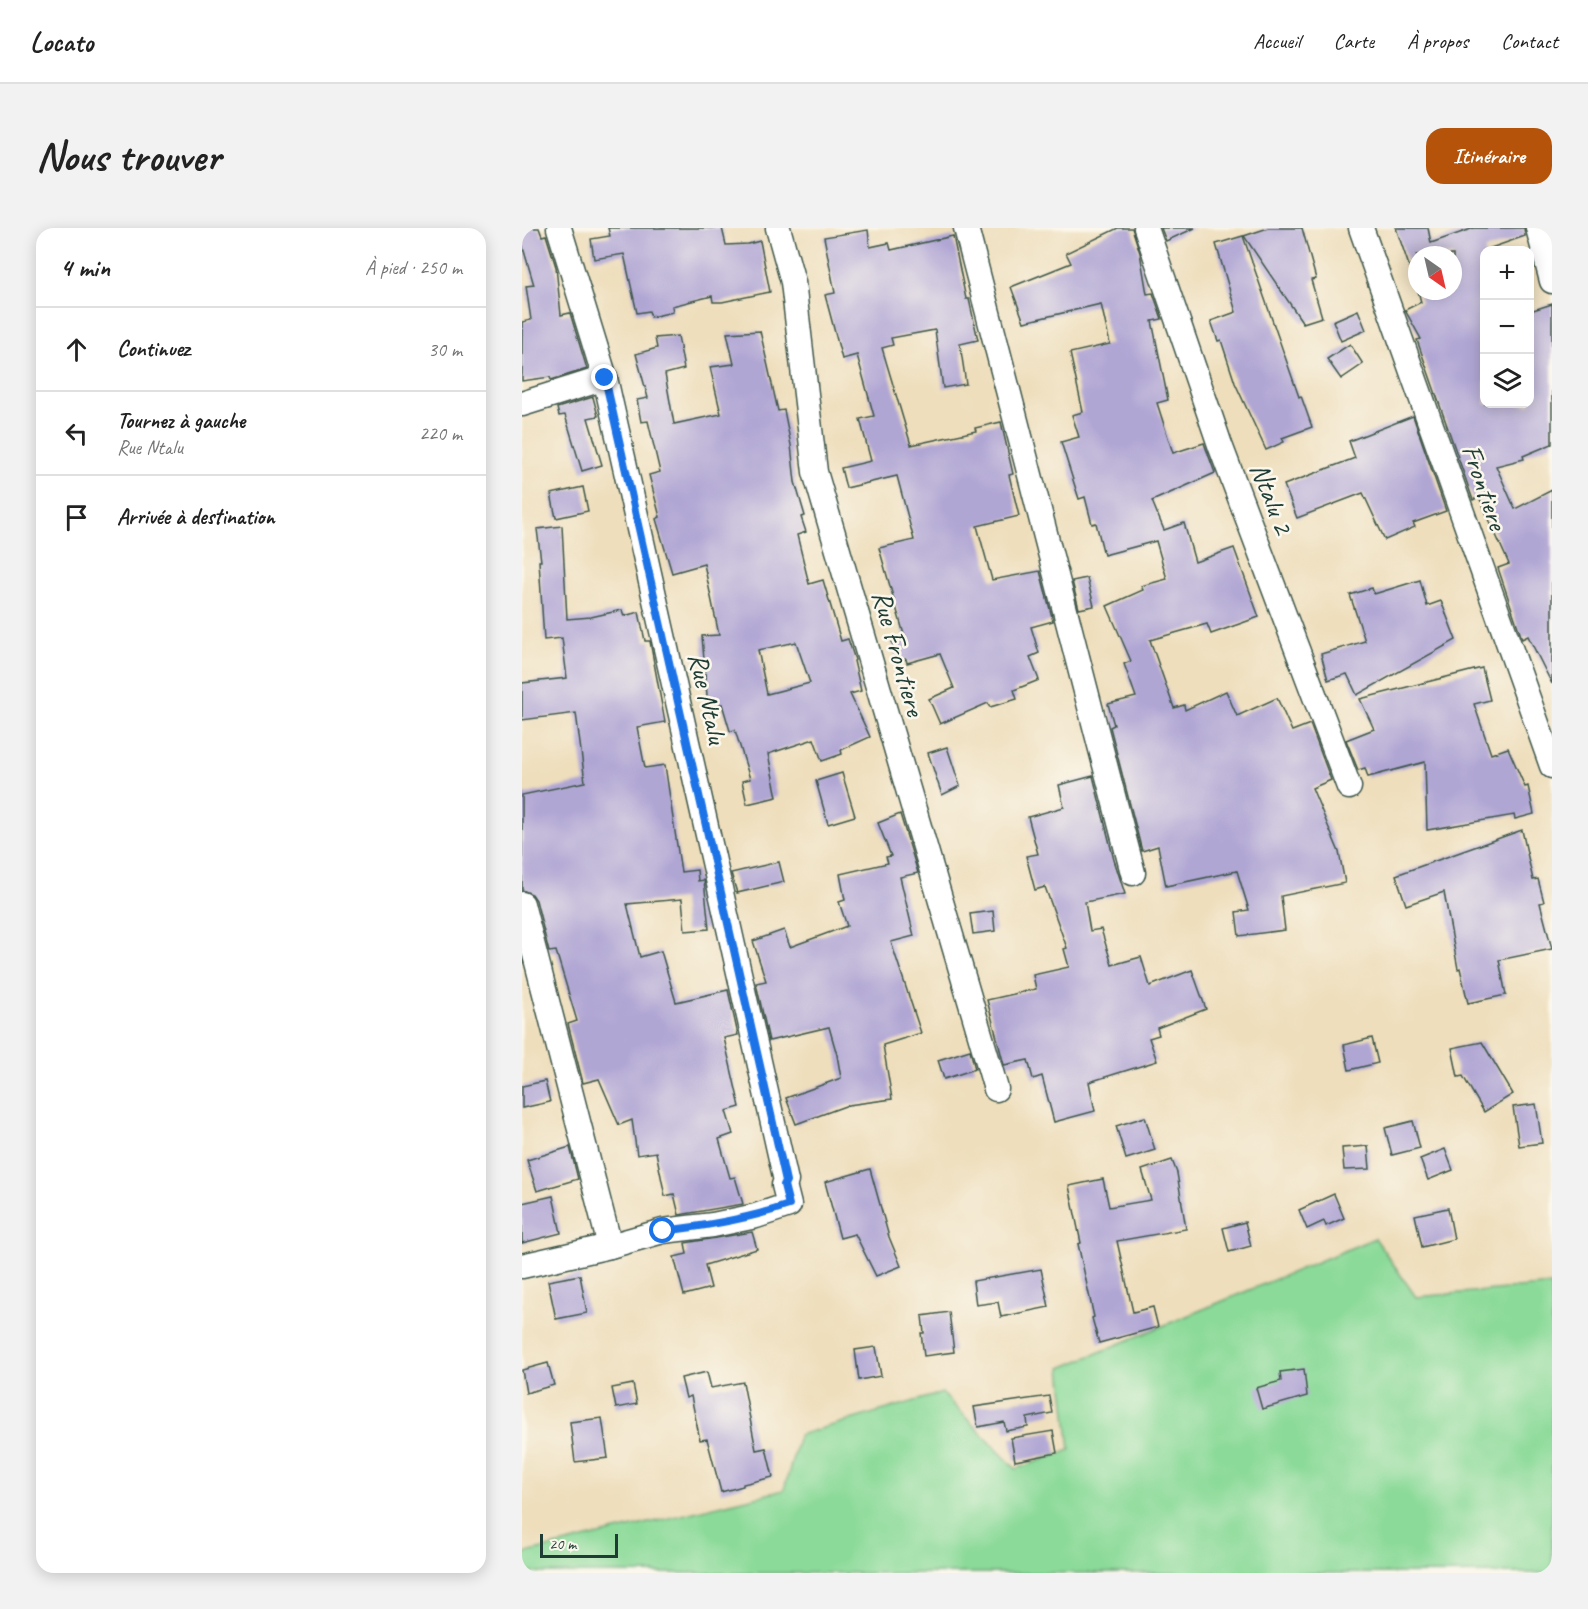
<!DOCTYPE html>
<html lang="fr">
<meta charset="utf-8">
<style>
:root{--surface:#fff;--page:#f2f2f2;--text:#222;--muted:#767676;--line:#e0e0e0;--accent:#b45309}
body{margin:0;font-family:Caveat,sans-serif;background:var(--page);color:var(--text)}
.controls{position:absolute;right:18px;top:18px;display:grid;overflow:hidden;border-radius:12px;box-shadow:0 3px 15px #0003}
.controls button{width:54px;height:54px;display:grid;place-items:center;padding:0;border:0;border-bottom:2px solid var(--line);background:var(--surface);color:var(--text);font:30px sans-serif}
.compass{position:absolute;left:886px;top:18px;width:54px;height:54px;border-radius:50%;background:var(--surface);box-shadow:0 3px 15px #0003;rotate:146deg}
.scale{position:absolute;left:18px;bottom:15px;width:78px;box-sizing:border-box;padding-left:6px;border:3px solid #1f3d34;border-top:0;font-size:16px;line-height:21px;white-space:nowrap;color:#1f3d34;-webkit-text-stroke:4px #fbf7ec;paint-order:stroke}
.stop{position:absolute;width:18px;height:18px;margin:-14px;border:4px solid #1a73e8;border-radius:50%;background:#fff}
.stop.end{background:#1a73e8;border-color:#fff;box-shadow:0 2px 6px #0008}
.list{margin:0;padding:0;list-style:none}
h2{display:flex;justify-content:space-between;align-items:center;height:78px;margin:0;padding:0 24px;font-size:26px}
h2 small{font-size:20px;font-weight:400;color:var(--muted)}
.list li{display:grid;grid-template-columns:39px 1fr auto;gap:18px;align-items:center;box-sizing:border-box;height:84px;padding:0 24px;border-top:2px solid var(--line)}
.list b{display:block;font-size:22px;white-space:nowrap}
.list p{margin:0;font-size:20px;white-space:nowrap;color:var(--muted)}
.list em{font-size:20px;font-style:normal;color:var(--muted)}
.icon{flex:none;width:33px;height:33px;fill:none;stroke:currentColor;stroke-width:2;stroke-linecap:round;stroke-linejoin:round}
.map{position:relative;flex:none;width:1030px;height:1345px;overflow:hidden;border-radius:18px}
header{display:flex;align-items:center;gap:36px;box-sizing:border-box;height:84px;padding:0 30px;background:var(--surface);border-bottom:2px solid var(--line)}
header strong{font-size:28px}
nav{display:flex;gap:33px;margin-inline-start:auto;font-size:21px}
.intro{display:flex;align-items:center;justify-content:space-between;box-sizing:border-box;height:144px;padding:0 36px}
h1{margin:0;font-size:42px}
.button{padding:15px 27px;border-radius:18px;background:var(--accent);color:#fff;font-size:21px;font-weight:700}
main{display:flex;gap:36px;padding:0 36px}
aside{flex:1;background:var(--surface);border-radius:18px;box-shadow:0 3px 15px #0003}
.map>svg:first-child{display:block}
.green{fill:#8bda99;stroke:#558c66;stroke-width:1.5}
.building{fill:#b0a6d4;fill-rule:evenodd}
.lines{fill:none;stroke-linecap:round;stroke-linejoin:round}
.street-casing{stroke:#3e5548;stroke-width:27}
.street{stroke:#fff;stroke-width:24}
.route{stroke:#1a73e8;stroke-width:8}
.labels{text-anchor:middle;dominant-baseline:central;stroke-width:5;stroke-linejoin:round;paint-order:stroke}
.street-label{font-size:28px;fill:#1f3d34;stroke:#fbf7ec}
</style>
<header>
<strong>Locato</strong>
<nav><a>Accueil</a><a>Carte</a><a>À propos</a><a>Contact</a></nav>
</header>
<div class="intro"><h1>Nous trouver</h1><a class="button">Itinéraire</a></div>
<main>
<aside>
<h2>4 min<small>À pied · 250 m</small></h2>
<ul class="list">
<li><svg class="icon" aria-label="ahead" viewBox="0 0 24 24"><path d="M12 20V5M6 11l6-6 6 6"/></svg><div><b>Continuez</b></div><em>30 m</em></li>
<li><svg class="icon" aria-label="left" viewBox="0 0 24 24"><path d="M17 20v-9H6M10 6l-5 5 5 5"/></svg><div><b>Tournez à gauche</b><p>Rue Ntalu</p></div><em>220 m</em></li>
<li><svg class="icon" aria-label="arrive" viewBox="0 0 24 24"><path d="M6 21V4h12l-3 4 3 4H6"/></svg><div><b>Arrivée à destination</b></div></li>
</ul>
</aside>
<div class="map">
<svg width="1030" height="1345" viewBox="0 0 1030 1345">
<rect width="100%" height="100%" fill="#fbf7ec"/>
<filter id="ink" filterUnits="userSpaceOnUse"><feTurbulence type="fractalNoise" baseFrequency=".0167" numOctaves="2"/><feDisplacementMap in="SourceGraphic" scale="12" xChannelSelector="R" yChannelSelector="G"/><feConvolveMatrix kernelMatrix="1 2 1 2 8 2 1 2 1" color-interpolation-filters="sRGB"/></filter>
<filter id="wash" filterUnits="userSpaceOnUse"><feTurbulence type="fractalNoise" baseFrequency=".008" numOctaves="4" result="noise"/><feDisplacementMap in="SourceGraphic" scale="24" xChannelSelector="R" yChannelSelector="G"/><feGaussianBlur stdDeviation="1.35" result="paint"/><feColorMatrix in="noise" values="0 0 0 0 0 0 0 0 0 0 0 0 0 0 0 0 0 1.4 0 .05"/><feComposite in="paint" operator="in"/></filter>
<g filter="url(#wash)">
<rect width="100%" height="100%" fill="#eedebc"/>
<path class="green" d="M 853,1010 L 894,1069 L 1030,1057 L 1030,1345 L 0,1345 L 0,1326 L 262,1262 L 277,1207 L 420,1165 L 494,1241 L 548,1222 L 539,1140 Z"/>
<g id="blocks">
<g class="building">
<path d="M 0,0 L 17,0 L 20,8 L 24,7 L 34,39 L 39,87 L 48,85 L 65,141 L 29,152 L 28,149 L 0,153 L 0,94 L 9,92 L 4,58 L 12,57 L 0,16 Z"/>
<path d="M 86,0 L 200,0 L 204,17 L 226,16 L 238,13 L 248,64 L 200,74 L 191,74 L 190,68 L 150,78 L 151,84 L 129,89 L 127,83 L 115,85 L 102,26 L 72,31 L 69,11 L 88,8 Z"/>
<path d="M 596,0 L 610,0 L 618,25 L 625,66 L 631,65 L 640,91 L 630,93 L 646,172 L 635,175 L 651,225 L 682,215 L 693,245 L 630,273 L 642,302 L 662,295 L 673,334 L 712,320 L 737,389 L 689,406 L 685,396 L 628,412 L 652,480 L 662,477 L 663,482 L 704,463 L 715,488 L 755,470 L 770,503 L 788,496 L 809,552 L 790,560 L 817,624 L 823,655 L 759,668 L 763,702 L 717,708 L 714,684 L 727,682 L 715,643 L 644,658 L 636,618 L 620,623 L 588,499 L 592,497 L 586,476 L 614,469 L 602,436 L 609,433 L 585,378 L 621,362 L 619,358 L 645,351 L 634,313 L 582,327 L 574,295 L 570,296 L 563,269 L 557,271 L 539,214 L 557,209 L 550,187 L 561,184 L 548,125 L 588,116 L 579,76 L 502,94 L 489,59 L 549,35 L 544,25 Z"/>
<path d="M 639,0 L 673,0 L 644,13 Z"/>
<path d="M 746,0 L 780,0 L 794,51 L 789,52 L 800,89 L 781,95 L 722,8 Z"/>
<path d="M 874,0 L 906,0 L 909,15 L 952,0 L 1002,0 L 1003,8 L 963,22 L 963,176 L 1008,176 L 1008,83 L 1030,76 L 1030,216 L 1001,228 L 1002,231 L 974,238 L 993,281 L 1030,262 L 1030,456 L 1006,408 L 1000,411 L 976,340 L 987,336 L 957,269 L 951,272 L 895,112 L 899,111 L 883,82 L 899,74 L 896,63 L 931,63 L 931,27 L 895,27 L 895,61 Z"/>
<path d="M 346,2 L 348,19 L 367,15 L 369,22 L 431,8 L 444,71 L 447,71 L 456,112 L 438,116 L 444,156 L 421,160 L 413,102 L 369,110 L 371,117 L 360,120 L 389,217 L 454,203 L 453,200 L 479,194 L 491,246 L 487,247 L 497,288 L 455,298 L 470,352 L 518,343 L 531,393 L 509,399 L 517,425 L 508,429 L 517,452 L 492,462 L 495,471 L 468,479 L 466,475 L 418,496 L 407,471 L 432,460 L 418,426 L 385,435 L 384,431 L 375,433 L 370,414 L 383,410 L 357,320 L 392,312 L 375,248 L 324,260 L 319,240 L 349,233 L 338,191 L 352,188 L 335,127 L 320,131 L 303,67 L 313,65 L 302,9 Z"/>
<path d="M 721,8 L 777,169 L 779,168 L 790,199 L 760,210 L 762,214 L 744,222 L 713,155 L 699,112 L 696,113 L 689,93 L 714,84 L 694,16 Z"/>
<path d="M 836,82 L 844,102 L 819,113 L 811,93 Z"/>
<path d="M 238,103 L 256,183 L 262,182 L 269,217 L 273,254 L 283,288 L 279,289 L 284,304 L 275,307 L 287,356 L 301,352 L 319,413 L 326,411 L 333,432 L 332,433 L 339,463 L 328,466 L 348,509 L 319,522 L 320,526 L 300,533 L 292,511 L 246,526 L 255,569 L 225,576 L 220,553 L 228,551 L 213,502 L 208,503 L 200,476 L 186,479 L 180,408 L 197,407 L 182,336 L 150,345 L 134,291 L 138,289 L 127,247 L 138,244 L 126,193 L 119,194 L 115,172 L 126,170 L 114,126 L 135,120 L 133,110 L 156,108 L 162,141 L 143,146 L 152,196 L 199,186 L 188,139 L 212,136 L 205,105 ZM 274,414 L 288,455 L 245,466 L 236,422 Z"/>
<path d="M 828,116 L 841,136 L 819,151 L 805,131 Z"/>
<path d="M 71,169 L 76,188 L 66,190 L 80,237 L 60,243 L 43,187 L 37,188 L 35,180 Z"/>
<path d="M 891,188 L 924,283 L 891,295 L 893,299 L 863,312 L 841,265 L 775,290 L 762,257 L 833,230 L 827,213 Z"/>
<path d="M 61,259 L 66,283 L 34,290 L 29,266 Z"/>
<path d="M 40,298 L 45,391 L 69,389 L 100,382 L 102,388 L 117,384 L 123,413 L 128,413 L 143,494 L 115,499 L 123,540 L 143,537 L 159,644 L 175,642 L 176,653 L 182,652 L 187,701 L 163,703 L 160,671 L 105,676 L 118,729 L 139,723 L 154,774 L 206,762 L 216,807 L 202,810 L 218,879 L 204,883 L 211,906 L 197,911 L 208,950 L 213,949 L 221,976 L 157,987 L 152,966 L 143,968 L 134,924 L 115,927 L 110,892 L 97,897 L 77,851 L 61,855 L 46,796 L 55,793 L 34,723 L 27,724 L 14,672 L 10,666 L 0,662 L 0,567 L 63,554 L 54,485 L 0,492 L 0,455 L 45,450 L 40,410 L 22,412 L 17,333 L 19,333 L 15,301 Z"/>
<path d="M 565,350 L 572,378 L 557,381 L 550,353 Z"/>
<path d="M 898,352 L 905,378 L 919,373 L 934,412 L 835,467 L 825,446 L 806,452 L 799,426 L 843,413 L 828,367 L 850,360 L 852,366 Z"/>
<path d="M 960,440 L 968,472 L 952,476 L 969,526 L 986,520 L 1003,559 L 1006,558 L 1012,586 L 993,591 L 992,587 L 905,602 L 903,534 L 846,549 L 843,540 L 836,542 L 824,512 L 852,501 L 838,471 Z"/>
<path d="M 425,519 L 438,558 L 420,567 L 406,525 Z"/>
<path d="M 320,545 L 333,588 L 306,596 L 294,553 Z"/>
<path d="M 571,548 L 592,632 L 603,666 L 563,674 L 568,703 L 579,701 L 590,737 L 619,729 L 628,758 L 670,742 L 684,781 L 635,800 L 637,807 L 627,810 L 635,833 L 567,854 L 573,883 L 532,894 L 520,848 L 511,851 L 506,832 L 482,837 L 465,772 L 514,761 L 511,747 L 547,739 L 542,721 L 545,720 L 523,659 L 513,662 L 504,628 L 516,626 L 506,589 L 542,579 L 537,557 Z"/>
<path d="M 378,586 L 396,645 L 378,649 L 392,708 L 369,714 L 399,805 L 361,817 L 370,871 L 326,877 L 274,896 L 264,870 L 319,850 L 315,827 L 307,799 L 247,813 L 234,755 L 244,753 L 231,713 L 262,702 L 268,719 L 325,698 L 317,674 L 323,672 L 318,646 L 366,635 L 364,629 L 369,628 L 356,595 Z"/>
<path d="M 1000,602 L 1011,652 L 1016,651 L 1022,674 L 1018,675 L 1030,721 L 977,732 L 984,767 L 946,775 L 938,740 L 936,741 L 922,664 L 884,677 L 874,647 Z"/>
<path d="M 257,634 L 262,654 L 215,665 L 209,645 Z"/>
<path d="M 471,683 L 473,703 L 451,706 L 448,686 Z"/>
<path d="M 850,810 L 856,835 L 827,842 L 822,817 Z"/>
<path d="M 960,814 L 991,866 L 962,884 L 941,848 L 936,849 L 930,820 Z"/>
<path d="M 448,822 L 453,841 L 422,851 L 416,832 Z"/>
<path d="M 23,853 L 28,874 L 0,880 L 0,858 Z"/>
<path d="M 1014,876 L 1020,915 L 997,918 L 991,879 Z"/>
<path d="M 623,889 L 633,922 L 604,931 L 594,898 Z"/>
<path d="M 891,893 L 898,920 L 870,927 L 863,900 Z"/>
<path d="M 846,918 L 848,941 L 822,942 L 820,920 Z"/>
<path d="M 48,919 L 56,951 L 15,963 L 5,932 Z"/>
<path d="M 923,921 L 931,942 L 906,952 L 898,931 Z"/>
<path d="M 650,932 L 655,945 L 664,1001 L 595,1013 L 611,1084 L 631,1079 L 636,1099 L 577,1115 L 570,1090 L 572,1089 L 556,1016 L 559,1015 L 547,958 L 581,951 L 587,979 L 629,972 L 620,942 Z"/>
<path d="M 348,941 L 367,1009 L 379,1038 L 354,1048 L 333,1006 L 318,1010 L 303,954 Z"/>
<path d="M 812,966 L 822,990 L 804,998 L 802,993 L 785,1001 L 777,982 Z"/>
<path d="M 31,968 L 39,1005 L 0,1015 L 0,975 Z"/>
<path d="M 926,980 L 932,1011 L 900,1019 L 893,987 Z"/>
<path d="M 723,994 L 729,1018 L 707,1024 L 701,1000 Z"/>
<path d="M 230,1004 L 235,1021 L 183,1037 L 189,1060 L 162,1067 L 152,1029 L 165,1026 L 163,1015 Z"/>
<path d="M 519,1041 L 527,1079 L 479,1089 L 476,1074 L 454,1077 L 451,1053 Z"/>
<path d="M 58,1047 L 65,1085 L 34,1091 L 26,1053 Z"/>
<path d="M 427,1084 L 432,1124 L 402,1128 L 399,1105 L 402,1105 L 400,1088 Z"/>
<path d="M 354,1119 L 359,1148 L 337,1152 L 333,1122 Z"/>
<path d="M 26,1135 L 32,1157 L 4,1165 L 0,1142 Z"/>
<path d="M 782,1141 L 785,1168 L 740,1181 L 734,1160 L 759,1153 L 758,1144 Z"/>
<path d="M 185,1144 L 189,1160 L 221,1154 L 234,1222 L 244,1220 L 251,1249 L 221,1256 L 221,1258 L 199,1264 L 185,1211 L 178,1212 L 169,1168 L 164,1170 L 159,1150 Z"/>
<path d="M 111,1156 L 115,1176 L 94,1180 L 90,1160 Z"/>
<path d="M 527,1168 L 530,1185 L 505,1190 L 506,1199 L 484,1203 L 482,1194 L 456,1199 L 452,1179 Z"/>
<path d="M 80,1190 L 86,1230 L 53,1234 L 48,1194 Z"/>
<path d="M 531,1203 L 535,1225 L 493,1233 L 489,1210 Z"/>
</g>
</g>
</g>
<g filter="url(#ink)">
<use href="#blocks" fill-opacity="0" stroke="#3e5548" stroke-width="1.5"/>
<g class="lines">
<g class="street-casing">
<g id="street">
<path d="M 256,0 L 271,54 L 293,244 L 474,861"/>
<path d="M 444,0 L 611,645"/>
<path d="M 624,0 L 698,217 L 827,559"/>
<path d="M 839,0 L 1030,538"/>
<path d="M 1016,0 L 1030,53"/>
<path d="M 0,176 L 83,150"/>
<path d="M 0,676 L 88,1018"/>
<path d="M 0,1038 L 88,1018 L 141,1003 L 191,997 L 234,988 L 267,977 L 262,957 L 264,953 L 83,150 L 37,0"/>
</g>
</g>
<use href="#street" class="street"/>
</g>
</g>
<g class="lines" filter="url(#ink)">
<path class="route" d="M 83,150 L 264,953 L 262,957 L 267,977 C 226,991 185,998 141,1003"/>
</g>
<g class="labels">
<g class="street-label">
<text transform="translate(963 259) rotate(71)">Frontiere</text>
<text transform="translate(750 270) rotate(69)">Ntalu 2</text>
<text transform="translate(377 425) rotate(74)">Rue Frontiere</text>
<text transform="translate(186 470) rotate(77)">Rue Ntalu</text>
</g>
</g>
</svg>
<div class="controls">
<button>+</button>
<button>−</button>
<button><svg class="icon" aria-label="layers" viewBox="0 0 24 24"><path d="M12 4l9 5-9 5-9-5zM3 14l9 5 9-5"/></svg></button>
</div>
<svg class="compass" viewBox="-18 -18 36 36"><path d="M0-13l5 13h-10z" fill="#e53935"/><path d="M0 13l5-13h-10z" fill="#767676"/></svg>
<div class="scale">20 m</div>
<div class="stop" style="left:141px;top:1003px"></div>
<div class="stop end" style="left:83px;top:150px"></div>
</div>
</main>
